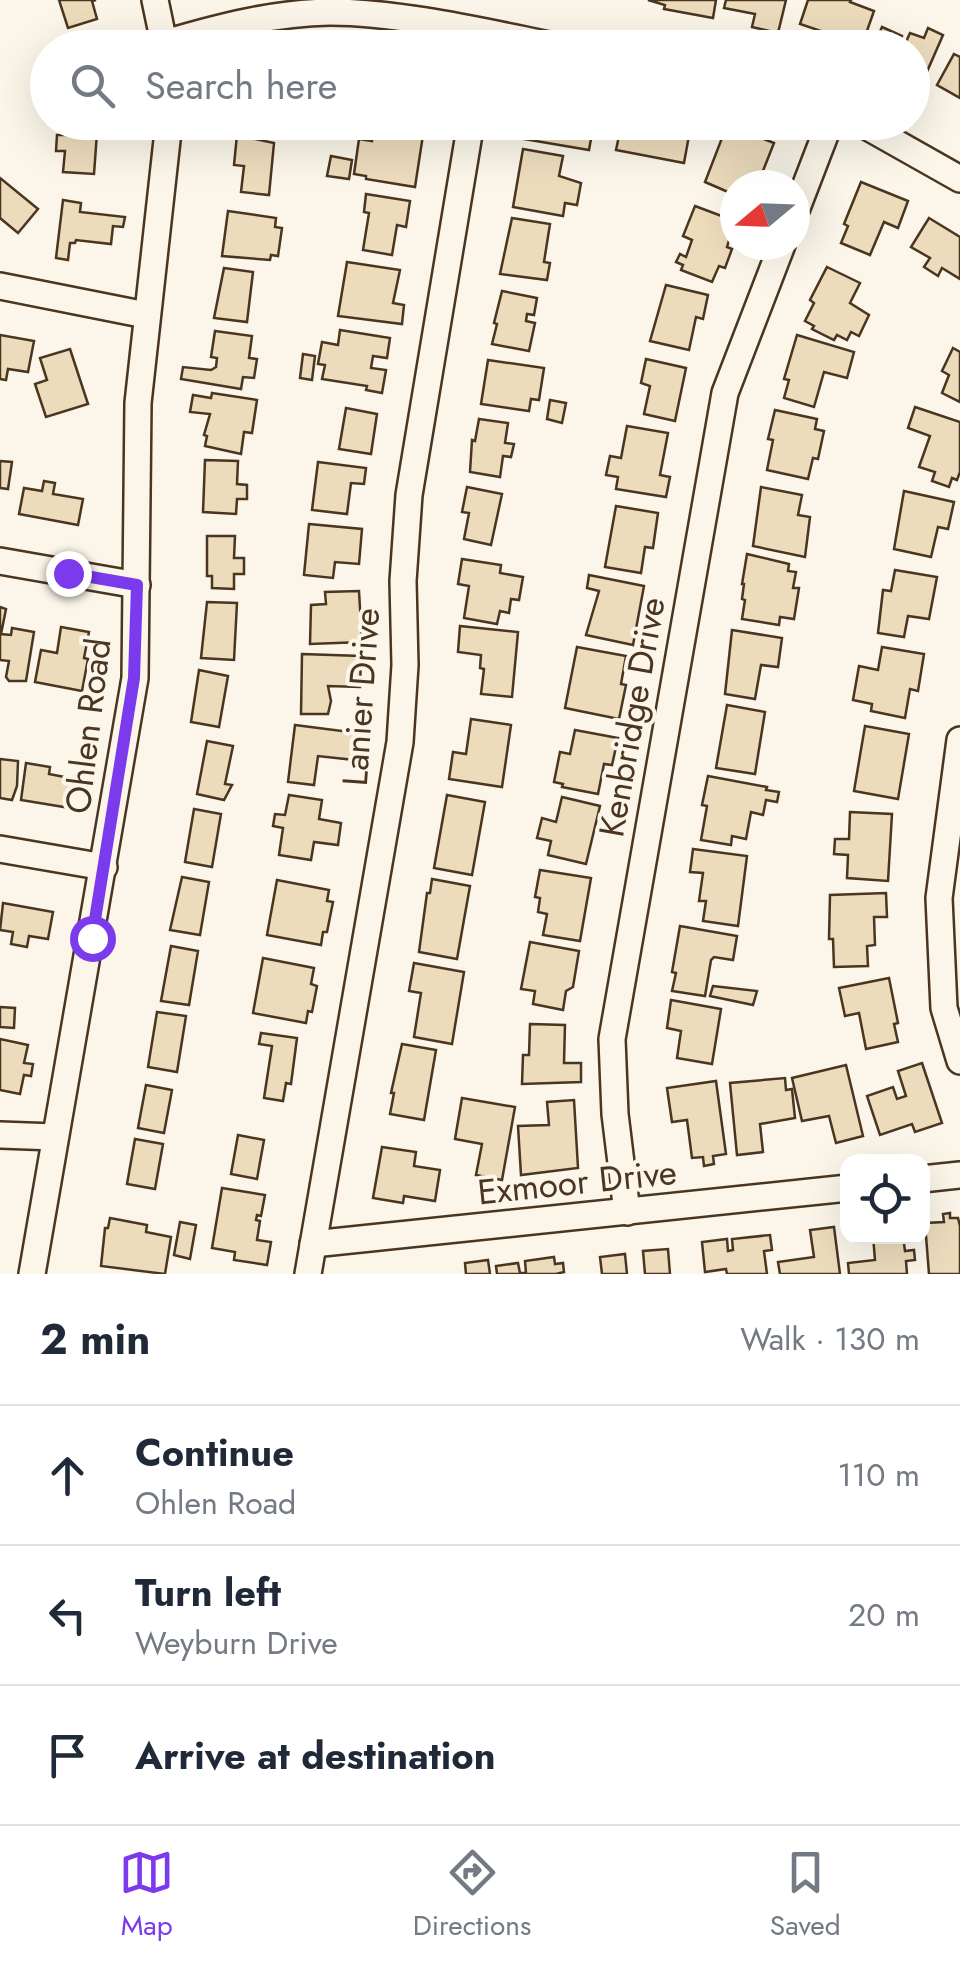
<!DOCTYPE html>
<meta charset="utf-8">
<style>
:root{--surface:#fff;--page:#f2f2f3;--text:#1f2937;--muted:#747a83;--line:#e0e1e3;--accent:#7c3aed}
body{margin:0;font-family:Jost,sans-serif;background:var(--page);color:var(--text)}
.controls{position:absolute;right:30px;bottom:30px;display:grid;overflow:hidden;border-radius:20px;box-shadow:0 10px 40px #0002}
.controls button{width:90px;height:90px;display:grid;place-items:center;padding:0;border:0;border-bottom:2px solid var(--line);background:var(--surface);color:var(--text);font:50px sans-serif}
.compass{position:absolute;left:720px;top:170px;width:90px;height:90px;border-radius:50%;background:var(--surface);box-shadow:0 10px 40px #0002;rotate:251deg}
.stop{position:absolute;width:30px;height:30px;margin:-22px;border:8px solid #7c3aed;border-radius:50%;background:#fff}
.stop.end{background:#7c3aed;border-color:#fff;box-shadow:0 2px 10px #0008}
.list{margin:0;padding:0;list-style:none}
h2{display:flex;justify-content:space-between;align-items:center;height:130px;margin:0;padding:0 40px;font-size:42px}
h2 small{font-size:32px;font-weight:400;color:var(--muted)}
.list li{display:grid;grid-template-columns:65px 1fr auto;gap:30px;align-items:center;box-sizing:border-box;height:140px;padding:0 40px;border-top:2px solid var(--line)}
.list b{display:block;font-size:38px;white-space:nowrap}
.list p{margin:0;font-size:32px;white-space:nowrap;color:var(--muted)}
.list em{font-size:32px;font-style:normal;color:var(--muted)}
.icon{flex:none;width:55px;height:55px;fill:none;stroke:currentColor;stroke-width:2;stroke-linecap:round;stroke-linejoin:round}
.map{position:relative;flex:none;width:960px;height:1274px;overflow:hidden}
.search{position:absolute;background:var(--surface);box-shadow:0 10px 40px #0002;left:30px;right:30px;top:30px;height:110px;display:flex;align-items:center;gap:25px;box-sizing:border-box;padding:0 35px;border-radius:55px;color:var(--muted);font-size:38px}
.sheet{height:550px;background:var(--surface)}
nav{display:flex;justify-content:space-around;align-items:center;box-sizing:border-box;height:140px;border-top:2px solid var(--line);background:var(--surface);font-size:28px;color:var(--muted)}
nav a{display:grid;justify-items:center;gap:5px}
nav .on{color:var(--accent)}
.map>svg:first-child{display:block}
.building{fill:#ecdcbc;stroke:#4a3520;stroke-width:2.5}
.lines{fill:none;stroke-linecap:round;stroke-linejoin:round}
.minor-casing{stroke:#4a3520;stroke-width:30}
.minor{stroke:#fbf6e9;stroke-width:25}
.route{stroke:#7c3aed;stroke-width:12}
.labels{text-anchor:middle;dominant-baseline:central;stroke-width:8;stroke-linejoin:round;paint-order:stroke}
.street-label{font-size:35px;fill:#4a3520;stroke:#fbf6e9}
</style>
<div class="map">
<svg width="960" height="1274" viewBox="0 0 960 1274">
<rect width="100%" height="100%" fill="#fbf6e9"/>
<g class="building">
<path d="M 59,0 L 96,0 L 92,1 L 97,19 L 68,28 Z"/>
<path d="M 648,0 L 716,0 L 713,18 L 664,9 L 665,5 Z"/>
<path d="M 726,0 L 786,0 L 778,33 L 752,27 L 755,14 L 724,8 Z"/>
<path d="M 808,0 L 851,0 L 850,2 L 874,11 L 862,45 L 800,24 Z"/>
<path d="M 882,27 L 902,36 L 901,40 L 906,42 L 910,33 L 924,38 L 928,28 L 943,35 L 922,83 L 912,78 L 912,48 L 873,48 Z"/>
<path d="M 104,38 L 105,48 L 56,48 L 56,44 Z"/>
<path d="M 954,54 L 960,57 L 960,98 L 937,85 Z"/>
<path d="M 67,122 L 108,122 L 107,134 L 97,133 L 94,174 L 63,172 L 65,151 L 56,151 L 57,135 L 66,135 Z"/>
<path d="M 527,122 L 594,122 L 589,150 L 524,139 Z"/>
<path d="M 622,122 L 651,122 L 690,130 L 684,163 L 616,150 Z"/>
<path d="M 727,125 L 774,143 L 759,181 L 769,185 L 735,185 L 735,195 L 705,182 Z"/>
<path d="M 374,127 L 423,135 L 415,187 L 366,179 L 366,176 L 354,174 L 359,139 L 372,141 Z"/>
<path d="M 237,135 L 274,143 L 269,195 L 241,192 L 244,166 L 234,165 Z"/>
<path d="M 523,149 L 563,156 L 559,176 L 581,183 L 577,205 L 565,203 L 563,216 L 513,207 Z"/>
<path d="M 331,156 L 352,160 L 349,179 L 327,176 Z"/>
<path d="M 0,178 L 38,209 L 18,233 L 0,218 Z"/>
<path d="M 861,182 L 908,201 L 898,228 L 884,222 L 870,255 L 841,243 L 848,226 L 844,224 Z"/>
<path d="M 366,194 L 410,201 L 406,227 L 397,225 L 392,255 L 363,250 L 369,213 L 364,212 Z"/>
<path d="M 63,200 L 81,203 L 80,212 L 125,217 L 123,227 L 113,226 L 111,244 L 76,240 L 75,243 L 70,243 L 68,260 L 56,258 Z"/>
<path d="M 695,206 L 735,221 L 727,247 L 732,249 L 725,268 L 719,266 L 712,282 L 681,270 L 683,265 L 676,262 L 680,254 L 686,257 L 692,240 L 683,236 Z"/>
<path d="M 228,211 L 276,218 L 275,227 L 282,228 L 278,256 L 271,255 L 270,260 L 222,256 Z"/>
<path d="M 512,218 L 550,224 L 544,262 L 550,263 L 547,280 L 500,274 Z"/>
<path d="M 929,218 L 960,237 L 960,279 L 942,268 L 938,276 L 924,267 L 930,258 L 911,247 Z"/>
<path d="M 347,262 L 400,270 L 393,303 L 404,305 L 402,324 L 338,316 Z"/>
<path d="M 827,267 L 860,283 L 850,303 L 869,315 L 859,336 L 851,332 L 847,340 L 837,335 L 834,340 L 812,329 L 814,326 L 805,321 L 814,303 L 810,300 Z"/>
<path d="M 224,268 L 253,272 L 247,322 L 214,318 Z"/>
<path d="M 666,285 L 708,295 L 703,319 L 696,317 L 689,350 L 650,341 Z"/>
<path d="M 502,291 L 537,298 L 534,315 L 527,314 L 526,321 L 535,323 L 529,351 L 492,344 L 497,324 L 494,323 Z"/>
<path d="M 340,330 L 390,338 L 387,358 L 373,356 L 371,368 L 386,370 L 382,393 L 366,390 L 367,386 L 322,379 L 325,365 L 318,364 L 322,342 L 338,345 Z"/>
<path d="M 215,331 L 252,336 L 249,358 L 257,359 L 254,378 L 243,377 L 241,389 L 181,379 L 183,367 L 211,370 L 216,367 L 217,358 L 211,357 Z"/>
<path d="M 0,335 L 34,341 L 28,372 L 8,369 L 6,380 L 0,379 Z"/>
<path d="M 797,335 L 854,352 L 847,378 L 824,372 L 814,407 L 784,398 L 789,380 L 784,379 Z"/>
<path d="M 953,348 L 960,352 L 960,402 L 942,393 L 949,375 L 942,371 Z"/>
<path d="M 70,349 L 88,404 L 46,417 L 35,384 L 47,380 L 40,358 Z"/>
<path d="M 303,354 L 315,356 L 312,380 L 300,378 Z"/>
<path d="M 646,359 L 686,368 L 675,421 L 644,414 L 650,386 L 641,383 Z"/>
<path d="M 488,360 L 544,368 L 539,400 L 531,399 L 529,411 L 481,404 Z"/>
<path d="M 212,393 L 257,400 L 252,433 L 244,432 L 241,454 L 205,446 L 207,436 L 204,435 L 210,414 L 190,412 L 193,395 L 211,398 Z"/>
<path d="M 550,400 L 566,403 L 562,423 L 547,419 Z"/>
<path d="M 915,407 L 960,422 L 960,472 L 957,480 L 952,478 L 949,487 L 932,481 L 935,472 L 919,467 L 930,436 L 908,428 Z"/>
<path d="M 346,408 L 377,414 L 371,454 L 339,449 Z"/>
<path d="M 775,410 L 817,419 L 815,429 L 824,431 L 818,459 L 813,458 L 808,479 L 767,470 L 773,440 L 768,439 Z"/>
<path d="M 479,419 L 508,423 L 505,443 L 514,444 L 511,457 L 503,456 L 500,477 L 470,472 L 472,440 L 475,441 Z"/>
<path d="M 627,426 L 668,433 L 660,475 L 670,477 L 666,497 L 616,489 L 618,477 L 606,475 L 610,456 L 621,458 Z"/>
<path d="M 205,460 L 238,461 L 237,484 L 247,485 L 247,499 L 237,499 L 236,514 L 203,512 Z"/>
<path d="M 0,461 L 12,462 L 8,489 L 0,488 Z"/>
<path d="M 318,462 L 366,468 L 364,484 L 351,483 L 347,514 L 312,510 Z"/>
<path d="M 44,481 L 55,483 L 53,494 L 83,499 L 78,525 L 19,514 L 24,488 L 42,491 Z"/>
<path d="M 467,487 L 502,494 L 491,545 L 464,539 L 469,513 L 462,512 Z"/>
<path d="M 761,487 L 802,495 L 798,515 L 810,517 L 805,557 L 753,546 Z"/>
<path d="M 904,491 L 954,502 L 948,529 L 938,527 L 931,557 L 894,549 Z"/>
<path d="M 616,506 L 658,513 L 653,548 L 645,547 L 641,573 L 605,567 Z"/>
<path d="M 309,524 L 362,529 L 359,564 L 335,562 L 333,578 L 304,575 Z"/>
<path d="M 207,536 L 235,536 L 234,558 L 244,558 L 244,574 L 234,574 L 234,589 L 212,588 L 212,576 L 207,576 Z"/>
<path d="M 747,554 L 789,564 L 788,571 L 796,572 L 793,588 L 799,588 L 794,619 L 780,617 L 779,625 L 742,619 L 745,600 L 742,599 L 744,584 L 742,584 Z"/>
<path d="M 462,559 L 501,565 L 500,573 L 523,577 L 519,600 L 511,599 L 509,613 L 500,611 L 497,624 L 464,618 L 469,586 L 458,584 Z"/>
<path d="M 895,570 L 937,577 L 929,619 L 908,616 L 904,637 L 878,633 L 883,590 L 891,591 Z"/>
<path d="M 589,575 L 644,586 L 633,645 L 586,635 L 599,591 L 587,588 Z"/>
<path d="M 359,591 L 362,642 L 310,644 L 311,605 L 326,604 L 325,592 Z"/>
<path d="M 207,602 L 237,603 L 234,660 L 201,658 Z"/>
<path d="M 0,607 L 6,609 L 1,634 L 11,635 L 12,628 L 34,632 L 26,681 L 9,681 L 6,677 L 9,661 L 0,660 Z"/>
<path d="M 460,626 L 518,632 L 512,697 L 481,694 L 484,669 L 480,668 L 481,655 L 458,652 Z"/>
<path d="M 61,627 L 89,632 L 84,658 L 88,659 L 82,691 L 35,682 L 41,650 L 57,653 Z"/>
<path d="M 732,630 L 782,638 L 778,667 L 761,665 L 755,699 L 725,694 Z"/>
<path d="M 577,647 L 626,656 L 621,684 L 626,685 L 619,719 L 565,708 Z"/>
<path d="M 882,647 L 924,654 L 918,691 L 910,689 L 905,718 L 871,711 L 872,704 L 853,700 L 859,666 L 878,670 Z"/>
<path d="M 302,654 L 361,656 L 360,687 L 328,686 L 331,701 L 328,714 L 301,714 Z"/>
<path d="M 199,670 L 228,676 L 219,727 L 191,722 Z"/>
<path d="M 727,705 L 765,712 L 755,774 L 716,768 Z"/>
<path d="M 471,719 L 511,725 L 502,787 L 449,779 L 453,752 L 466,754 Z"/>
<path d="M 295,725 L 358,733 L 355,760 L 318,756 L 314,785 L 288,782 Z"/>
<path d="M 865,726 L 909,734 L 898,799 L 854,791 Z"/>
<path d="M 575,730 L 618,738 L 612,765 L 604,764 L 598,794 L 562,787 L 563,784 L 554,782 L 560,752 L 570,754 Z"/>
<path d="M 207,741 L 233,746 L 225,784 L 232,785 L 224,800 L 197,794 Z"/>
<path d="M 0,759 L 18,761 L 17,786 L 12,800 L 0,798 Z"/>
<path d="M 26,763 L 50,767 L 49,774 L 75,779 L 70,808 L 21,800 Z"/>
<path d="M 708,776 L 767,787 L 766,790 L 779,792 L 777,802 L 766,800 L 763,815 L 751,812 L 746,839 L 732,836 L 731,845 L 701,840 L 707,806 L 702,805 Z"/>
<path d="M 289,795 L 322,800 L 319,819 L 341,823 L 338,845 L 314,842 L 311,860 L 279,855 L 283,828 L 273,826 L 275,814 L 285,815 Z"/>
<path d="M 447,795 L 485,802 L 472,875 L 434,868 Z"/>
<path d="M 562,797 L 600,806 L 586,864 L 548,855 L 551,841 L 537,838 L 542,818 L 556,822 Z"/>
<path d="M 194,809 L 221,814 L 212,867 L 185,862 Z"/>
<path d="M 850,812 L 892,814 L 888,881 L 847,878 L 848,855 L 834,854 L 835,839 L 849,839 Z"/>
<path d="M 693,849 L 747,856 L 738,926 L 703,921 L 706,901 L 699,901 L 703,873 L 690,872 Z"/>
<path d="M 540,870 L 591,878 L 580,941 L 543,935 L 547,914 L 538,912 L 540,898 L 535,897 Z"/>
<path d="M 182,877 L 209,882 L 200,935 L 170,930 Z"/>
<path d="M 432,879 L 470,886 L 457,959 L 419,952 L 427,893 L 430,893 Z"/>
<path d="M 277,880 L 329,890 L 327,901 L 333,902 L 327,932 L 323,932 L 321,945 L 267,935 Z"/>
<path d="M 886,893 L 887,917 L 874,917 L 875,945 L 867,946 L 868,966 L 834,967 L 833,939 L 829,939 L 830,895 Z"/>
<path d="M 3,903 L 53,912 L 48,939 L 29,936 L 27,947 L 11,944 L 13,932 L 0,930 Z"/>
<path d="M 680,926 L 737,936 L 733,960 L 714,957 L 711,960 L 705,996 L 672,991 L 676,973 L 672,972 Z"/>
<path d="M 530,942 L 579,951 L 573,987 L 566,991 L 563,1010 L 533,1004 L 535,991 L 521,989 Z"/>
<path d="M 171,946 L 198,951 L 189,1005 L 161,1001 Z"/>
<path d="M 263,958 L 314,968 L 311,984 L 317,986 L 312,1012 L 308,1011 L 306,1023 L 253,1013 Z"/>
<path d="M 414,963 L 464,972 L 452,1044 L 414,1037 L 421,993 L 409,991 Z"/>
<path d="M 889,978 L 898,1023 L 894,1024 L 898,1042 L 866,1049 L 859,1013 L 845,1016 L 839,988 Z"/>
<path d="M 713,986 L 757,991 L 753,1005 L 710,996 Z"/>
<path d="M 671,1000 L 721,1009 L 712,1064 L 677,1058 L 681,1031 L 667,1028 Z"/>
<path d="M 0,1007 L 15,1008 L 14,1028 L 0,1027 Z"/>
<path d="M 157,1012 L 186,1016 L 177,1072 L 148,1067 Z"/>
<path d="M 530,1024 L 565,1025 L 564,1063 L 581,1063 L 581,1082 L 522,1084 L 523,1055 L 529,1055 Z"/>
<path d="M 261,1033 L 297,1038 L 291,1084 L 286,1083 L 283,1101 L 264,1098 L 272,1046 L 259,1044 Z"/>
<path d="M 0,1039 L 28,1045 L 24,1063 L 33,1064 L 31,1076 L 24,1075 L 20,1094 L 0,1090 Z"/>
<path d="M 402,1044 L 436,1050 L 424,1120 L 390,1114 L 394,1093 L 391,1093 Z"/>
<path d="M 922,1063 L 942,1123 L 915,1132 L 912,1124 L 880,1135 L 867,1096 L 893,1087 L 897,1099 L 906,1096 L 898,1071 Z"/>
<path d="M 846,1065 L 863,1136 L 836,1143 L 829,1116 L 802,1121 L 792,1078 Z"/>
<path d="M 785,1078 L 786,1090 L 792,1089 L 795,1118 L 760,1124 L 763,1152 L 737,1155 L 730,1083 Z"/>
<path d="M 716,1081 L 726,1154 L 713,1156 L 714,1164 L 704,1166 L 703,1157 L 692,1158 L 687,1120 L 672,1122 L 667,1088 Z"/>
<path d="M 146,1085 L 172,1090 L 164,1133 L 138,1128 Z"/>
<path d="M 462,1098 L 515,1107 L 502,1180 L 476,1175 L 482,1144 L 455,1139 Z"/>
<path d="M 574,1100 L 578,1168 L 521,1175 L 518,1126 L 549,1125 L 547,1102 Z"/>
<path d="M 238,1135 L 264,1140 L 257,1179 L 231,1174 Z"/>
<path d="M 135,1139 L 163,1144 L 155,1189 L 127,1184 Z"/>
<path d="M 382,1147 L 416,1152 L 414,1166 L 440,1170 L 435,1201 L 404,1196 L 403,1203 L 373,1198 Z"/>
<path d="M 222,1188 L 265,1195 L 261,1216 L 257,1215 L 256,1220 L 260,1221 L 257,1240 L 271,1242 L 267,1265 L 234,1260 L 235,1252 L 212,1248 Z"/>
<path d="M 950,1213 L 950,1218 L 958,1218 L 960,1226 L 960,1274 L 929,1274 L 925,1223 L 944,1222 L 943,1214 Z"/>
<path d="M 110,1218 L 147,1225 L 146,1232 L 171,1237 L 165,1274 L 101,1266 L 105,1228 L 108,1228 Z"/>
<path d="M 180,1222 L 196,1225 L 190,1259 L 174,1255 Z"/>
<path d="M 834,1227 L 840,1274 L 780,1274 L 778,1262 L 814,1257 L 810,1230 Z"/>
<path d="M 770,1235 L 772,1250 L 764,1251 L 767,1274 L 727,1274 L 726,1269 L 705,1272 L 702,1242 L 727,1239 L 728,1251 L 733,1250 L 732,1239 Z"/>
<path d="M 873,1236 L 903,1236 L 905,1251 L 914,1250 L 915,1260 L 906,1261 L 907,1274 L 849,1274 L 848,1263 L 875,1260 Z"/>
<path d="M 668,1249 L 670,1274 L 645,1274 L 643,1251 Z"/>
<path d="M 625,1254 L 627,1274 L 602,1274 L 600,1257 Z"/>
<path d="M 554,1257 L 555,1264 L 563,1263 L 564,1272 L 556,1274 L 497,1274 L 496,1266 L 518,1263 L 520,1273 L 526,1273 L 525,1261 Z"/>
<path d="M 488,1260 L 490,1274 L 466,1274 L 465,1263 Z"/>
</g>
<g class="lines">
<g class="minor-casing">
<g id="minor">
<path d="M 155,0 L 165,48"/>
<path d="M 165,43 C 219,27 273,13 330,12 C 402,12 493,34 565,48"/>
<path d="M 859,122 L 960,179"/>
<path d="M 795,213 L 830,122"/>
<path d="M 0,286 L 146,315"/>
<path d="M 0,561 L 137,585"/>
<path d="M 960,740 L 939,898 L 944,1008 L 960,1061"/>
<path d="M 0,849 L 104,867"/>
<path d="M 0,1135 L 55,1137"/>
<path d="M 922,1179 L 960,1175"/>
<path d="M 627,1212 L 615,1114 L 612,1039 L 725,393 L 782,245"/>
<path d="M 313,1244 L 848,1188"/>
<path d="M 32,1274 L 135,678 L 138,403 L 169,122"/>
<path d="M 308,1274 L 400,742 L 405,665 L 403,581 L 409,495 L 471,122"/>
</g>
</g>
<use href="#minor" class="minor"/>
</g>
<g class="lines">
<path class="route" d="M 68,573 L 137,585 L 134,678 L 92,938"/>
</g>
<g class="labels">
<g class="street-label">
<text transform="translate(361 697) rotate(-86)">Lanier Drive</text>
<text transform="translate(632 717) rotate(-80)">Kenbridge Drive</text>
<text transform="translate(88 726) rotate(-83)">Ohlen Road</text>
<text transform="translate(577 1182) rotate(-6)">Exmoor Drive</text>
</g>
</g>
</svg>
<div class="controls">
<button><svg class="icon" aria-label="locate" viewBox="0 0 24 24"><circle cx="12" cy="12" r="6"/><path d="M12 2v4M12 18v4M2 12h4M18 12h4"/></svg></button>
</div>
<svg class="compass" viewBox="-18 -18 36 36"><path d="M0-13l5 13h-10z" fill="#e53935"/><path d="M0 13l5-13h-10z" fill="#747a83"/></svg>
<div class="stop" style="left:92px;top:938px"></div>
<div class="stop end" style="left:68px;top:573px"></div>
<div class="search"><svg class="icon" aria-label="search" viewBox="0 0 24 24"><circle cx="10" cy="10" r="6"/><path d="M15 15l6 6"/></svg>Search here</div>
</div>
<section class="sheet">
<h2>2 min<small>Walk · 130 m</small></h2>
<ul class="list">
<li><svg class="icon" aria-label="ahead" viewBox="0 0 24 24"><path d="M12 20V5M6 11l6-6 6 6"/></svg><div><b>Continue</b><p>Ohlen Road</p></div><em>110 m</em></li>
<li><svg class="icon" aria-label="left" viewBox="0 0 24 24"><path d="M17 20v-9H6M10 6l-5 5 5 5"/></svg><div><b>Turn left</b><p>Weyburn Drive</p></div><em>20 m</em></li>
<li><svg class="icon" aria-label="arrive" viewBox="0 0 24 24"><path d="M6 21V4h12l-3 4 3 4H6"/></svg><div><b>Arrive at destination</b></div></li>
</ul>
</section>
<nav>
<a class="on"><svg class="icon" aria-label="map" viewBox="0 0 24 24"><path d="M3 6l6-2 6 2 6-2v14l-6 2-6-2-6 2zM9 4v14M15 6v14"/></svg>Map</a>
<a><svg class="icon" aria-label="directions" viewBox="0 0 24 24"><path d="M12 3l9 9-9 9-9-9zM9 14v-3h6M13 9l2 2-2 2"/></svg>Directions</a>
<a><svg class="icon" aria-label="saved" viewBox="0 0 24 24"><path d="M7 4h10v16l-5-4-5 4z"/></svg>Saved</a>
</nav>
